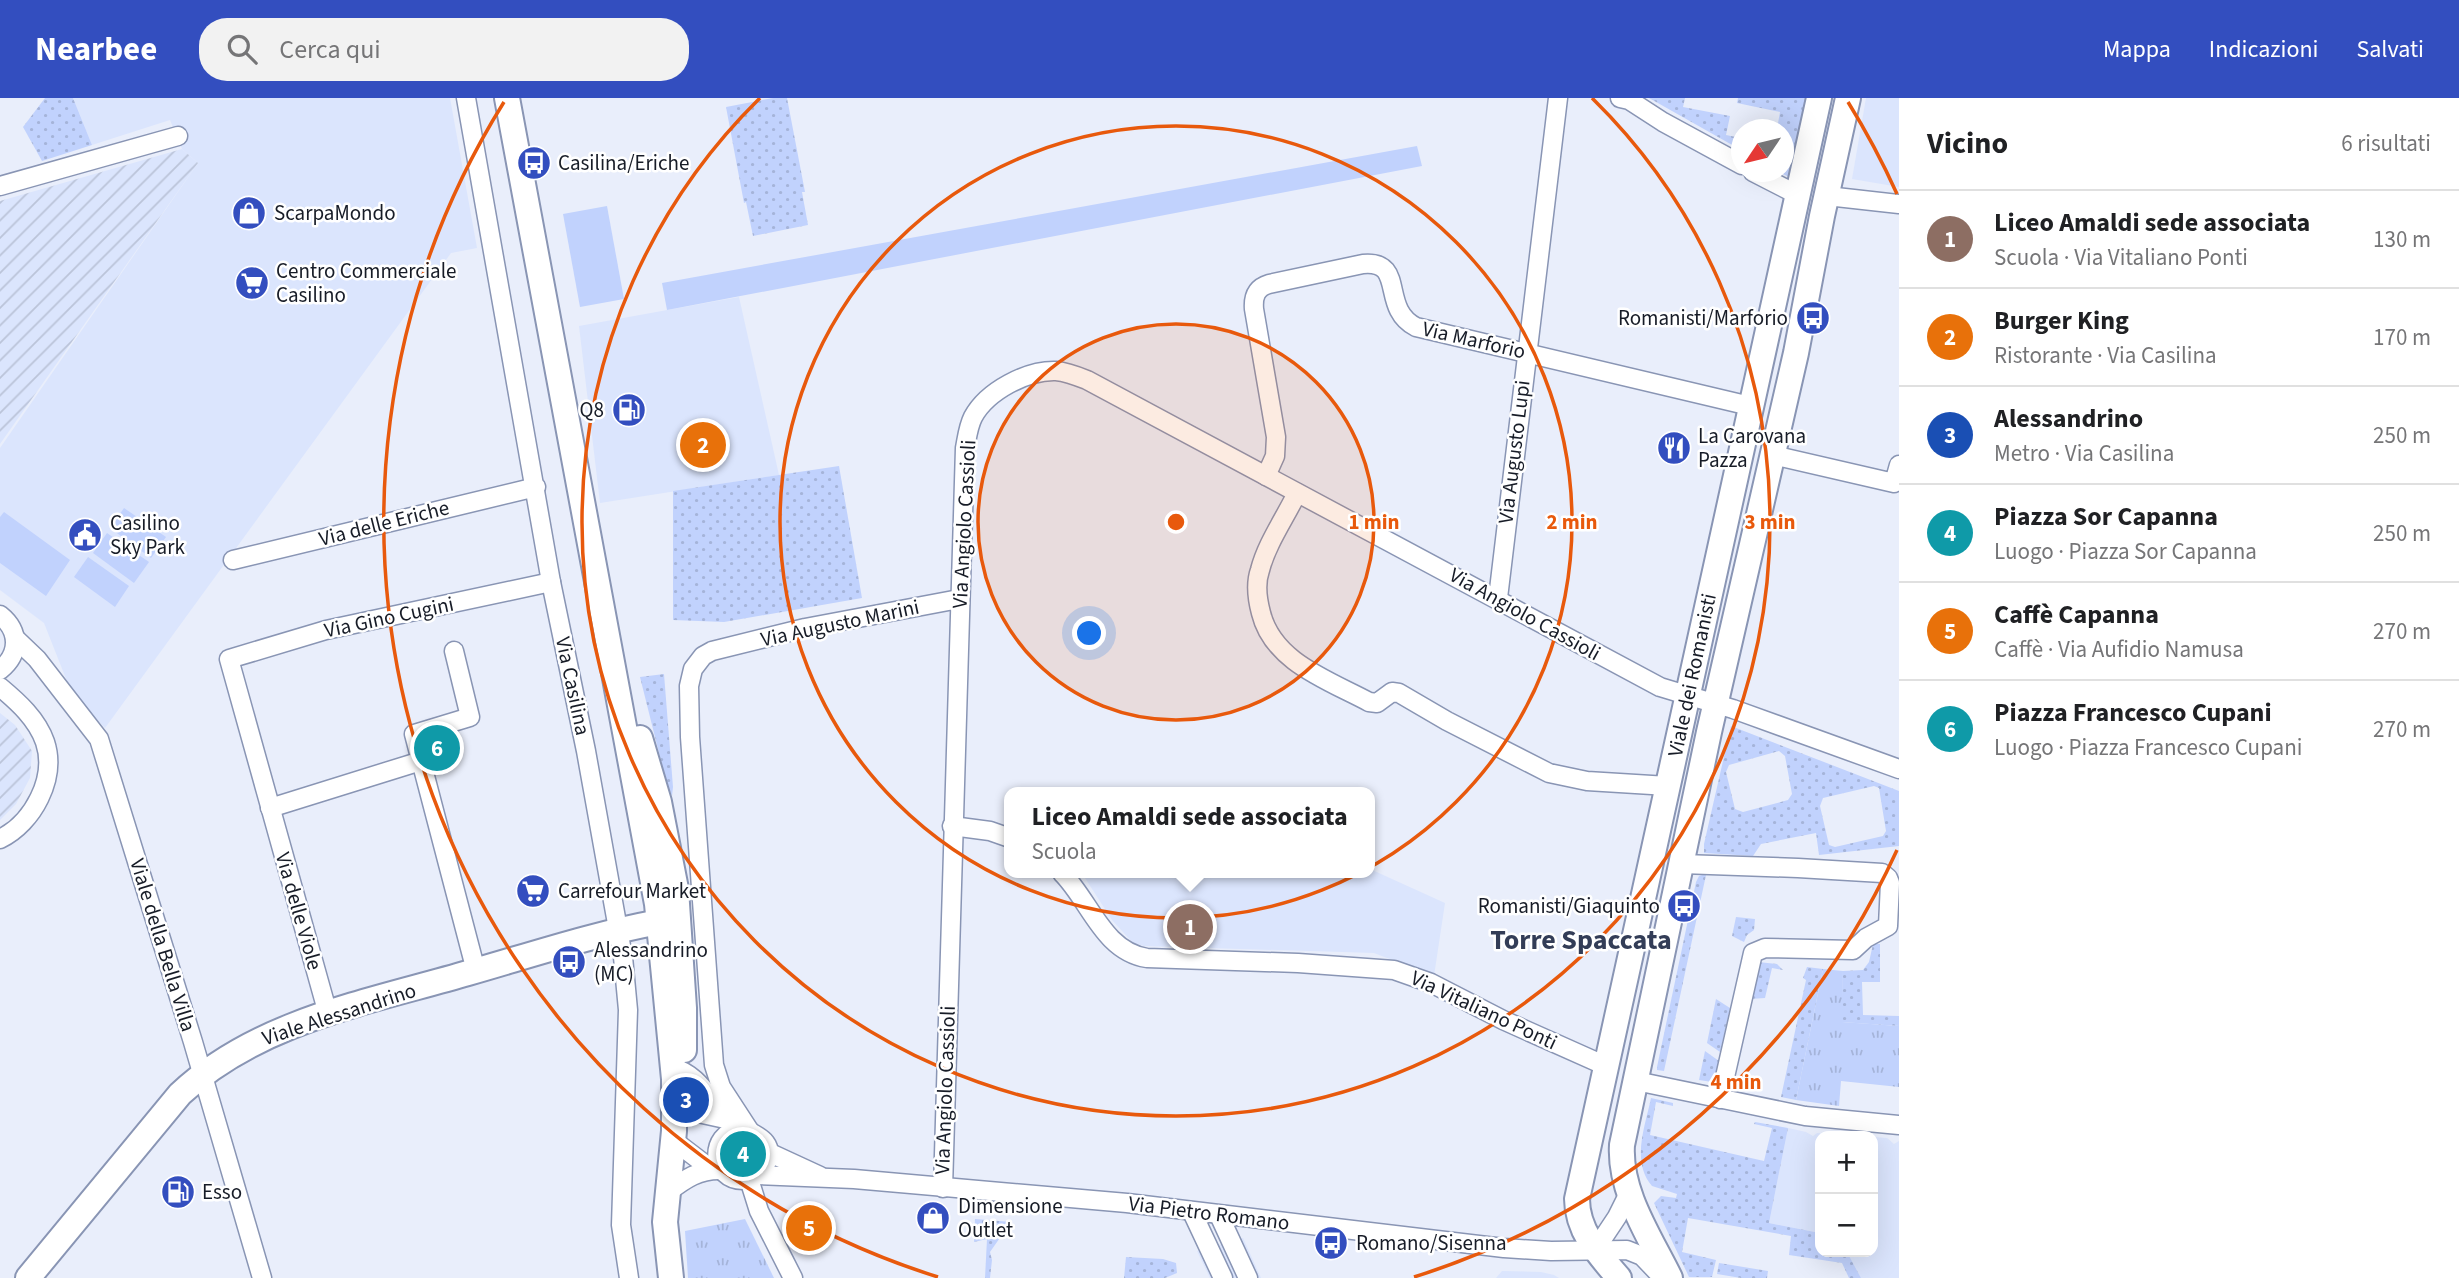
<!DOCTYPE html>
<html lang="it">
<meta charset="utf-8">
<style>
:root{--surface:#fff;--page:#f2f2f2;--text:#202124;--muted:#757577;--line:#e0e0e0;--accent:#334ebf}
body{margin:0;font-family:"Source Sans 3",sans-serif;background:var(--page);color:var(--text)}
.controls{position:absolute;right:21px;bottom:21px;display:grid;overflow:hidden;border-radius:14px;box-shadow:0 7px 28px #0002}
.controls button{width:63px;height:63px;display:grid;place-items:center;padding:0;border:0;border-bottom:2px solid var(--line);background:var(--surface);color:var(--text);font:35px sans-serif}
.compass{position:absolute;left:1731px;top:21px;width:63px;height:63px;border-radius:50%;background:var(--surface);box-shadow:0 7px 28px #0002;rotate:235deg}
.you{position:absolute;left:1090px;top:536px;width:24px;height:24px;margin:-18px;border:5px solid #fff;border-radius:50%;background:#1a73e8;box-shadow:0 0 0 10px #1a73e833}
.badge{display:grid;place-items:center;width:46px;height:46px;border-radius:50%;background:var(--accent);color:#fff;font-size:23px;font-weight:700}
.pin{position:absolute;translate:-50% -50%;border:4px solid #fff;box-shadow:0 2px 7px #0006}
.popup{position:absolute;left:1004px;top:689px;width:371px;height:91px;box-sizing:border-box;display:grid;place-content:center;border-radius:14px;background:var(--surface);filter:drop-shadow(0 2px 5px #0005);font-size:23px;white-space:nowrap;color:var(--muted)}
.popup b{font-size:26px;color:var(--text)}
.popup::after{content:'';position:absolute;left:50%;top:100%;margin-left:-14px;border:14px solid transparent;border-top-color:var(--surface)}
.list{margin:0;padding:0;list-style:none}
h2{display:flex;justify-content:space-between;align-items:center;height:91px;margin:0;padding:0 28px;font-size:30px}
h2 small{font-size:23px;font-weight:400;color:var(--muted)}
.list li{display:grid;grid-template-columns:46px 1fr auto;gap:21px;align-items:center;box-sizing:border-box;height:98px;padding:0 28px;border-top:2px solid var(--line)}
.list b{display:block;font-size:26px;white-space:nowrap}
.list p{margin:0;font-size:23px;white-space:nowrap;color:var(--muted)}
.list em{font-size:23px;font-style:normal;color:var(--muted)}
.icon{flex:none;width:38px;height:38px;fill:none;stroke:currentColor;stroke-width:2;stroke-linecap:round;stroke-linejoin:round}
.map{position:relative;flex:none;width:1899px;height:1180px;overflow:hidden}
header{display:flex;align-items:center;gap:42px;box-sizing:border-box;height:98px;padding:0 35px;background:var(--accent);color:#fff}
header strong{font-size:33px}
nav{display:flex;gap:38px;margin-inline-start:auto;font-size:24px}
.search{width:490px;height:63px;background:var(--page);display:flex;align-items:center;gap:18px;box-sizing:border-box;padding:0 24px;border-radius:28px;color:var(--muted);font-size:26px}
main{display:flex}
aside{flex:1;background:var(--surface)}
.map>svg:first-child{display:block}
.built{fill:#dbe5fd}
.industrial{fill:url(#industrial-furrows)}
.grass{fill:url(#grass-dots);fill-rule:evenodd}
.park{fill:url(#park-tufts)}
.pitch{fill:#c1d2fd}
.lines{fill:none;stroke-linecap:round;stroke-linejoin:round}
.street-casing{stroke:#8995b4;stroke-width:21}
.secondary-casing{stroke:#8995b4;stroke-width:28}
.street{stroke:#fff;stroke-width:18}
.secondary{stroke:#fff;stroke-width:24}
.ring{fill:none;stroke:#e8590c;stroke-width:3.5}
.labels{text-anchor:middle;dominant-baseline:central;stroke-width:5;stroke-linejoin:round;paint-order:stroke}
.poi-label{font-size:21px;fill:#171c27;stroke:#fff;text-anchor:start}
.street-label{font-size:21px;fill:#171c27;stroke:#fff}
.district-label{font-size:28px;font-weight:bold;fill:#333d57;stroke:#fff}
.centre{fill:#e8590c;stroke:#fff;stroke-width:3.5}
.ring-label{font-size:21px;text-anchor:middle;font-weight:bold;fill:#e8590c;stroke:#fff;stroke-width:5;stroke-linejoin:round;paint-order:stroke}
</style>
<header>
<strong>Nearbee</strong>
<div class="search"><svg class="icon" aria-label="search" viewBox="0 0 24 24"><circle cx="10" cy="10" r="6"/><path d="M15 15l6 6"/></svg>Cerca qui</div>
<nav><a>Mappa</a><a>Indicazioni</a><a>Salvati</a></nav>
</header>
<main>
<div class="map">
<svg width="1899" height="1180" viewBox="0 0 1899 1180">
<defs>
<pattern id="industrial-furrows" width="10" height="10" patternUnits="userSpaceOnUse" patternTransform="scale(1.75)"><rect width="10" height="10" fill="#dbe5fd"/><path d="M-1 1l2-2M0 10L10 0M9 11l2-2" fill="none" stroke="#bbc4d9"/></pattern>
<pattern id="grass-dots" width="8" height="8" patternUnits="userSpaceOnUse" patternTransform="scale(1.75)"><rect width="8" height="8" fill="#c1d2fd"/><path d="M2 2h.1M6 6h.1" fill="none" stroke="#a5b4d9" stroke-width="1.8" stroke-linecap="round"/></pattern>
<pattern id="park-tufts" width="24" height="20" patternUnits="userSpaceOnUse" patternTransform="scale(1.75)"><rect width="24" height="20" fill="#c1d2fd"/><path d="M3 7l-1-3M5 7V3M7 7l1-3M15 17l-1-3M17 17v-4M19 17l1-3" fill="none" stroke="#a5b4d9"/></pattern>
</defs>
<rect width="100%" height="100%" fill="#e9eefb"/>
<g class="built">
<path d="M 73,0 L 450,0 L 477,150 L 451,155 L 105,630 L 72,596 L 44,525 L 0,492 L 0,350 L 198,65 L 182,51 L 170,22 L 92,47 Z"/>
<path d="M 1866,0 L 1899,0 L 1899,89 L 1852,81 Z"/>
<path d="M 739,199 L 779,377 L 600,405 L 579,228 Z"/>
<path d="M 1370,771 L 1445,805 L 1434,878 L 1374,855 L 1144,848 L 1133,845 L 1112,822 L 1085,780 L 1092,775 L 1370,775 Z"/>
<path d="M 1788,1030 L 1806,1034 L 1813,1038 L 1817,1035 L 1863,1038 L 1820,1038 L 1820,1135 L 1769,1125 Z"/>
<path d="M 1873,1039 L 1887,1040 L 1894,1046 L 1899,1043 L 1899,1180 L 1861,1180 L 1847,1154 L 1873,1154 Z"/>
<path d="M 1243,1140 L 1261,1180 L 1210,1180 L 1197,1153 Z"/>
<path d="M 1502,1173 L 1541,1174 L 1554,1177 L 1559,1180 L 1496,1180 Z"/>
</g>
<g class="industrial">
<path d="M 182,51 L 198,65 L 0,346 L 0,103 Z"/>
<path d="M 0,615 L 15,627 L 32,653 L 30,680 L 16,706 L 0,722 Z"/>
</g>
<g class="grass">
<path d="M 45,0 L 73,0 L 92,47 L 42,63 L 23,29 Z"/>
<path d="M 773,0 L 787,0 L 805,94 L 802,94 L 808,127 L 753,138 L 746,104 L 744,105 L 726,9 Z"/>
<path d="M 1649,0 L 1685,0 L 1683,9 L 1730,18 L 1726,37 L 1741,40 L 1741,52 Z"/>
<path d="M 1738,0 L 1806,0 L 1793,81 L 1779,74 L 1784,74 L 1784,32 L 1777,31 L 1780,14 L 1737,5 Z"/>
<path d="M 839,368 L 862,500 L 724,524 L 673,522 L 673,393 Z"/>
<path d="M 664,576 L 673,689 L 672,698 L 666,683 L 640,579 Z"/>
<path d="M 1731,628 L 1899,693 L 1899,748 L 1819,757 L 1816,735 L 1761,746 L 1753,758 L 1704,755 L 1704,746 ZM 1779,653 L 1785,658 L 1792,696 L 1788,702 L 1743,714 L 1735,711 L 1726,674 L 1729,667 ZM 1874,688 L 1879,690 L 1886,733 L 1883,738 L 1835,749 L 1829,747 L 1820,708 L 1823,700 Z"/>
<path d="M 1705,776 L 1706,777 L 1664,973 L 1657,972 L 1657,969 L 1696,784 L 1699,778 Z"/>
<path d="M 1736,819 L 1755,821 L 1754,832 L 1747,837 L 1744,844 L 1732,838 Z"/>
<path d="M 1873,846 L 1880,846 L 1880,884 L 1862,884 L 1863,917 L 1899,918 L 1899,928 L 1841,924 L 1843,873 L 1863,872 L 1869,864 Z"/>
<path d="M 1758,864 L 1777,866 L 1783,872 L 1772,870 L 1765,900 L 1750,901 Z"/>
<path d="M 1807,869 L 1823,871 L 1796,1002 L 1781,999 L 1806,882 L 1803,880 Z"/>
<path d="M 1716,901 L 1730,910 L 1720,954 L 1707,945 Z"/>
<path d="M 1705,953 L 1719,963 L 1715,980 L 1712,984 L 1699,982 Z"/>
<path d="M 1651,1000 L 1673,1005 L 1673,1008 L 1656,1004 L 1650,1037 L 1764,1063 L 1772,1030 L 1754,1026 L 1755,1024 L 1788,1030 L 1769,1125 L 1820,1135 L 1820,1154 L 1847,1154 L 1861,1180 L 1849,1180 L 1842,1165 L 1789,1157 L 1791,1138 L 1688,1120 L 1682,1154 L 1716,1162 L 1712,1179 L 1689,1179 L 1654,1105 L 1661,1098 L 1676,1100 L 1677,1096 L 1652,1088 C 1631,1063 1645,1029 1651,1000 Z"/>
<path d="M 975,1121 L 1011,1124 L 990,1154 L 992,1162 L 990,1180 L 985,1180 L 987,1141 L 974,1144 Z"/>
<path d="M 1126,1159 L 1163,1161 L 1176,1165 L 1177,1175 L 1165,1180 L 1124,1180 Z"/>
<path d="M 1719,1165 L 1768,1173 L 1767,1180 L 1741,1180 L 1717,1176 Z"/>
</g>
<g class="park">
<path d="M 1823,871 L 1843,873 L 1842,924 L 1899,928 L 1899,989 L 1841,983 L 1839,1008 L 1796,1002 Z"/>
<path d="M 745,1121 L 774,1180 L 688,1180 L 685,1133 Z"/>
</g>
<g class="pitch">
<path d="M 1417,48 L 1422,68 L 667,212 L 662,185 Z"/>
<path d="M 607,108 L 624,201 L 580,209 L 563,116 Z"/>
<path d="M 124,410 L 166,439 L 151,460 L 110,430 Z"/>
<path d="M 4,414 L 70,462 L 46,498 L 0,465 L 0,419 Z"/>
<path d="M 107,435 L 149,464 L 134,485 L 93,455 Z"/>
<path d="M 88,459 L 129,488 L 115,509 L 74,479 Z"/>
</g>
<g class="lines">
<g class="street-casing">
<g id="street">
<path d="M 466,0 L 551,484 L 586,653 L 623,859 L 628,912 L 621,1127 L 629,1180"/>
<path d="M 1620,0 L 1629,2 L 1663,24 L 1742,67"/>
<path d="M 1753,74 L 1798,97"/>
<path d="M 0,88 L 178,38"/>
<path d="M 1827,98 L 1899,106"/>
<path d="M 1773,357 L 1894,385 L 1899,367"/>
<path d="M 1266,378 L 1275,358 L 1276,339 L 1254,211 C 1253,198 1256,190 1269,186 L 1363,166 C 1407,162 1379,210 1416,229 L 1750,308"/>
<path d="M 1297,395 C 1285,420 1267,445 1260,472 C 1255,486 1257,500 1261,515 C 1273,564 1328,582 1369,604 L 1377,605 L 1392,594 L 1399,595 L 1447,623 L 1549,675 L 1587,683 L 1668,688"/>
<path d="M 233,462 L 536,389"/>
<path d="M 1498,500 L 1558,0"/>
<path d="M 0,517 C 20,533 20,556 0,572"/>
<path d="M 15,540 L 37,561 L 99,641 L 193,944 L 262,1180"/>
<path d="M 454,553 L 470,619 L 414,636 L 476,873"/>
<path d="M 0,589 C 18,604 37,621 45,644 C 57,680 33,725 0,741"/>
<path d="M 270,710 L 421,663"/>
<path d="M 952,728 L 990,733 L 1010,740"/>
<path d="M 1682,766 L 1798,770 L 1882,775 L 1888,780 L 1890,785 L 1888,828 L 1866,840 L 1853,852 L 1765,850 L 1753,855 L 1720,1001"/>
<path d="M 1062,775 C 1090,803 1103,853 1147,860 L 1298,865 L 1394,872 L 1431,885 L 1503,922 L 1606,968"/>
<path d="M 328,916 L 229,561 L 326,532 L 551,484"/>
<path d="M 673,970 C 699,975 713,1008 732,1023 C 746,1036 780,1038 765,1068 C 761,1076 753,1081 744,1082 C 711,1083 707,1036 741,1030"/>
<path d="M 1636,983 L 1805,1018 L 1899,1027"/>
<path d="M 675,1015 L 698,1015 L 730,1022"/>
<path d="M 749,1032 L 721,989 L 714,967 L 690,639 L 689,588 L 693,571 L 703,558 L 712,553 L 805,530 L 959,501"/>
<path d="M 673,1042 L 711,1071"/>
<path d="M 768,1054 L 820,1078"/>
<path d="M 757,1077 L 854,1081 L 1127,1105 L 1504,1150 L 1551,1153 L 1627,1152 L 1642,1158 L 1663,1180"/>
<path d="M 749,1081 L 759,1113 L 793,1180"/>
<path d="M 943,1090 L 965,350 C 967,340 968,329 973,319 C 987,293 1027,272 1056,273 C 1067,274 1077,278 1087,282 L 1660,589 L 1733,611 L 1899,671"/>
<path d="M 668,1094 C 685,1081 699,1071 722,1072"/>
<path d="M 1192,1114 L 1223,1180"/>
<path d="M 1219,1117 L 1248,1180"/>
<path d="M 1595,1152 L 1617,1119 L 1629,1095"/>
</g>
</g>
<g class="secondary-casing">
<g id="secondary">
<path d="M 507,0 L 657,806 L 674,981 L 674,1033 L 665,1124 L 671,1180"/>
<path d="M 640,640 L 659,704 L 676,791 L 684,910 L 684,952"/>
<path d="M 28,1180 L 180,996 C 258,923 369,904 468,875 C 531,857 594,836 659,824"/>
<path d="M 1619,1180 C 1599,1157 1577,1133 1577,1101 L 1819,0"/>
<path d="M 1670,1180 C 1650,1139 1619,1094 1622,1047 L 1709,634 L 1796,255 L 1822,118 L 1848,0"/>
</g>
</g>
<use href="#street" class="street"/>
<use href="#secondary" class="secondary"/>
</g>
<circle cx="1176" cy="424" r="198" fill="#e8590c" fill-opacity=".12"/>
<g class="ring">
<circle cx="1176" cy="424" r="198"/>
<circle cx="1176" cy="424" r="396"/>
<path d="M1592 0A594 594 0 1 1 760 0"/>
<path d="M1897 752A792 792 0 0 1 1414 1179M938 1179A792 792 0 0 1 504 4M1848 4A792 792 0 0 1 1897 96"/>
</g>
<defs>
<g id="bus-disc" transform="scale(1.75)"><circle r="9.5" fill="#334ebf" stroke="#fff"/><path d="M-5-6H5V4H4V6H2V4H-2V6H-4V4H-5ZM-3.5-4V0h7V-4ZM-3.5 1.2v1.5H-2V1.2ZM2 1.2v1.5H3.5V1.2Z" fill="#fff"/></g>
<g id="shop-disc" transform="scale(1.75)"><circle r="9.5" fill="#334ebf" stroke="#fff"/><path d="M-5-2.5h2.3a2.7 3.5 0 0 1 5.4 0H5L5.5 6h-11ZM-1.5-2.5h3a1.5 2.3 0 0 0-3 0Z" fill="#fff"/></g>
<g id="supermarket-disc" transform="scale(1.75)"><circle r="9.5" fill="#334ebf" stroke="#fff"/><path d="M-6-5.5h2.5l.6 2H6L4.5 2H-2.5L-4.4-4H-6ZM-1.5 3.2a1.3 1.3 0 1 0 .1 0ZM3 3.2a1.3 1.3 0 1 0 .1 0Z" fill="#fff"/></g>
<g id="fuel-disc" transform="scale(1.75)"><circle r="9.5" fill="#334ebf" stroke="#fff"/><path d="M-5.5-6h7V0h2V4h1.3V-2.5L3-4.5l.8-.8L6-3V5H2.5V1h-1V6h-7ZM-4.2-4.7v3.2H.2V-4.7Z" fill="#fff"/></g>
<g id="restaurant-disc" transform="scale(1.75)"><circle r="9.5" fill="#334ebf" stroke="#fff"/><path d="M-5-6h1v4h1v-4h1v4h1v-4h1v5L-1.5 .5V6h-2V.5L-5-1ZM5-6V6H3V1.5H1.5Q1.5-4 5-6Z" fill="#fff"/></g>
<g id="civic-disc" transform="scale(1.75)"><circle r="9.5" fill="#334ebf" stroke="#fff"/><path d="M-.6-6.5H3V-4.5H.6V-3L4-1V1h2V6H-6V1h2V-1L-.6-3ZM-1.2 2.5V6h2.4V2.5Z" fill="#fff"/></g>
</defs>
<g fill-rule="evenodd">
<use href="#bus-disc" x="534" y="65"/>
<use href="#shop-disc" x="249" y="115"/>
<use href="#supermarket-disc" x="252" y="185"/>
<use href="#bus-disc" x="1813" y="220"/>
<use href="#fuel-disc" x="629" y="312"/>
<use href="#restaurant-disc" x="1674" y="350"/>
<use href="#civic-disc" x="85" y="437"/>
<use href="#supermarket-disc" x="533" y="793"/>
<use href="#bus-disc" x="1684" y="808"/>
<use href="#bus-disc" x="569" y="864"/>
<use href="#fuel-disc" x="178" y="1094"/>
<use href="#shop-disc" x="933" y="1120"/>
<use href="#bus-disc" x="1331" y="1145"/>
</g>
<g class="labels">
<g class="poi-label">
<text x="558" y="65">Casilina/Eriche</text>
<text x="274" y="115">ScarpaMondo</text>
<text x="276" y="173">Centro Commerciale<tspan x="276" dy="24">Casilino</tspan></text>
<text x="1788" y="220" text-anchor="end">Romanisti/Marforio</text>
<text x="604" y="312" text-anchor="end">Q8</text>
<text x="1698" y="338">La Carovana<tspan x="1698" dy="24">Pazza</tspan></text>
<text x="110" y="425">Casilino<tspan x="110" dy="24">Sky Park</tspan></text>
<text x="558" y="793">Carrefour Market</text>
<text x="1660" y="808" text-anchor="end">Romanisti/Giaquinto</text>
<text x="594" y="852">Alessandrino<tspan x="594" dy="24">(MC)</tspan></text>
<text x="202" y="1094">Esso</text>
<text x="958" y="1108">Dimensione<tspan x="958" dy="24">Outlet</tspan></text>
<text x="1356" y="1145">Romano/Sisenna</text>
</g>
<g class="street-label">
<text transform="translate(1474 242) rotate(13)">Via Marforio</text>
<text transform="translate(1514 354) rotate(-83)">Via Augusto Lupi</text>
<text transform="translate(384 425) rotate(-14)">Via delle Eriche</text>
<text transform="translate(964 426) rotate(-87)">Via Angiolo Cassioli</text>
<text transform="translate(1525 516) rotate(29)">Via Angiolo Cassioli</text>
<text transform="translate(389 519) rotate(-12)">Via Gino Cugini</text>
<text transform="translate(840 525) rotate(-12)">Via Augusto Marini</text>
<text transform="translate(1692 577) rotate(-78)">Viale dei Romanisti</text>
<text transform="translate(573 588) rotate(78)">Via Casilina</text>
<text transform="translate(299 813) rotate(74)">Via delle Viole</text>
<text transform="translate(163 847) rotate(73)">Viale della Bella Villa</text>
<text transform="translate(1484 912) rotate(25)">Via Vitaliano Ponti</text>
<text transform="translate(339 916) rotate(-18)">Viale Alessandrino</text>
<text transform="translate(945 992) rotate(-88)">Via Angiolo Cassioli</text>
<text transform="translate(1209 1115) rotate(7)">Via Pietro Romano</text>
</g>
<g class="district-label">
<text x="1581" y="842">Torre Spaccata</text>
</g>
</g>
<circle cx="1176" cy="424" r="10" class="centre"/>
<g class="ring-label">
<text x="1374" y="431">1 min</text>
<text x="1572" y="431">2 min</text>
<text x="1770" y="431">3 min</text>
<text x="1736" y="991">4 min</text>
</g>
</svg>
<div class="controls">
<button>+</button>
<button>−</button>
</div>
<svg class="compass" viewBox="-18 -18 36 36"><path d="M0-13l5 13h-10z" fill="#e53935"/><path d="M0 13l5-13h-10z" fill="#757577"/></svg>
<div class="you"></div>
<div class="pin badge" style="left:1190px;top:829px;background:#8d6e63">1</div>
<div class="popup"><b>Liceo Amaldi sede associata</b>Scuola</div>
<div class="pin badge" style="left:703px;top:347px;background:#e8710a">2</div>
<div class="pin badge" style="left:686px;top:1002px;background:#1a4fb4">3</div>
<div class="pin badge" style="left:743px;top:1056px;background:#0f9aa8">4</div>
<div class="pin badge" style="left:809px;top:1130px;background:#e8710a">5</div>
<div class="pin badge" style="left:437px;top:650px;background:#0f9aa8">6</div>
</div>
<aside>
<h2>Vicino<small>6 risultati</small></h2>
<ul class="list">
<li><span class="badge" style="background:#8d6e63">1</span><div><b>Liceo Amaldi sede associata</b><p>Scuola · Via Vitaliano Ponti</p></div><em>130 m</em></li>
<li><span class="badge" style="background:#e8710a">2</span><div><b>Burger King</b><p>Ristorante · Via Casilina</p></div><em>170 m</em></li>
<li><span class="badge" style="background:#1a4fb4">3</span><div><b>Alessandrino</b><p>Metro · Via Casilina</p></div><em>250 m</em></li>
<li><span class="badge" style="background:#0f9aa8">4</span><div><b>Piazza Sor Capanna</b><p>Luogo · Piazza Sor Capanna</p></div><em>250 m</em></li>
<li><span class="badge" style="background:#e8710a">5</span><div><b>Caffè Capanna</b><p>Caffè · Via Aufidio Namusa</p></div><em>270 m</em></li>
<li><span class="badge" style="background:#0f9aa8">6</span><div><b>Piazza Francesco Cupani</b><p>Luogo · Piazza Francesco Cupani</p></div><em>270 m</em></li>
</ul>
</aside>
</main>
